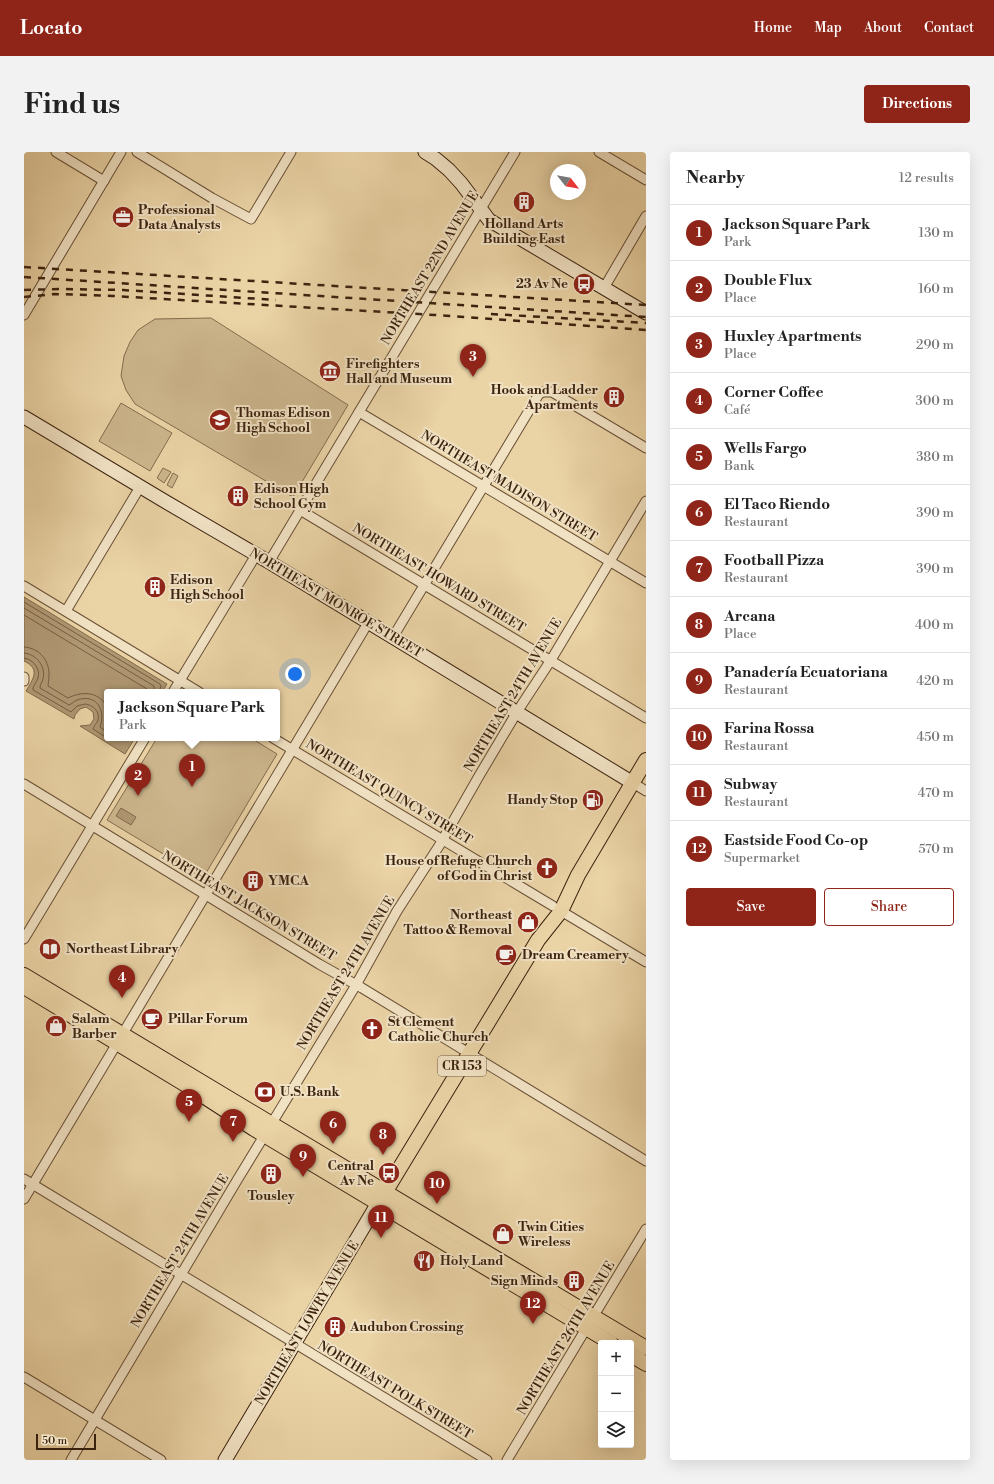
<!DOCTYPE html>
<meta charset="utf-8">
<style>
:root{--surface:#fff;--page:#f2f2f2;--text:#222;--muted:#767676;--line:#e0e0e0;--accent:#8f2418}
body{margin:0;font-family:"Libre Bodoni",serif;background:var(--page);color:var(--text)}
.controls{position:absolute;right:12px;bottom:12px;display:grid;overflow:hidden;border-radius:4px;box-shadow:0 4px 16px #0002}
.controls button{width:36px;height:36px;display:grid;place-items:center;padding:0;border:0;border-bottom:1px solid var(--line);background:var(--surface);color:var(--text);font:20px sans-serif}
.compass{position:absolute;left:526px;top:12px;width:36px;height:36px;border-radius:50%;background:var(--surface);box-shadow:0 4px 16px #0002;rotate:121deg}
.scale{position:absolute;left:12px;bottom:10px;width:60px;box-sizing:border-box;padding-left:4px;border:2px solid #3c2310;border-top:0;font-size:11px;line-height:14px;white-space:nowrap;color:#3c2310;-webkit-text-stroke:3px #f1e2c4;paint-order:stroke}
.you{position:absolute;left:271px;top:522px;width:14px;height:14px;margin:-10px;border:3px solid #fff;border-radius:50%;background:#1a73e8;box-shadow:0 0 0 6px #1a73e833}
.badge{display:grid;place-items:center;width:26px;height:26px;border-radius:50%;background:var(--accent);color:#fff;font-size:13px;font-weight:700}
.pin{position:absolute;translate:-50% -33px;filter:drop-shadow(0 1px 2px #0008)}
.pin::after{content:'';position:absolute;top:21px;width:14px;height:12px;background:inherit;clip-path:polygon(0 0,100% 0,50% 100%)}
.popup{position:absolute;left:80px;top:537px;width:176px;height:52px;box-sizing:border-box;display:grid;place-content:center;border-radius:4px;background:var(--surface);filter:drop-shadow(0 1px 3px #0005);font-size:13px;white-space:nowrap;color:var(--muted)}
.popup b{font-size:15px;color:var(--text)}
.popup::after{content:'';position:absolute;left:50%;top:100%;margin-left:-8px;border:8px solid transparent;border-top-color:var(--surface)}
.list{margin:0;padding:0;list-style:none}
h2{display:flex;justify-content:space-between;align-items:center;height:52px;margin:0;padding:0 16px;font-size:17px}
h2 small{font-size:13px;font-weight:400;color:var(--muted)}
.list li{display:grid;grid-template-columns:26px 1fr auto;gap:12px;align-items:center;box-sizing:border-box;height:56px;padding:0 16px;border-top:1px solid var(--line)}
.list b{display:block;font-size:15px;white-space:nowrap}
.list p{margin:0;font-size:13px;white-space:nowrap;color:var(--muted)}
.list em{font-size:13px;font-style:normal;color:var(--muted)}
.actions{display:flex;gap:8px;padding:12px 16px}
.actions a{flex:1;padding:9px 0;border:1px solid var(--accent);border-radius:4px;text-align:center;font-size:14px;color:var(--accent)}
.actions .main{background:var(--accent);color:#fff}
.icon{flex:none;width:22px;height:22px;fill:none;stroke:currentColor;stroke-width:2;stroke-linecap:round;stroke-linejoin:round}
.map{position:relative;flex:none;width:622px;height:1308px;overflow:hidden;border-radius:4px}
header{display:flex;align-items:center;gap:24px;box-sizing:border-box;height:56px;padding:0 20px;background:var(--accent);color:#fff}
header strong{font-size:19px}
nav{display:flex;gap:22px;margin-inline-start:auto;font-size:14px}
.intro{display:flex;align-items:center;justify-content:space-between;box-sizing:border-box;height:96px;padding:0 24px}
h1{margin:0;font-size:28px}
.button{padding:10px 18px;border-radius:4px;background:var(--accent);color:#fff;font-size:14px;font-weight:700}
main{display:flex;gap:24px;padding:0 24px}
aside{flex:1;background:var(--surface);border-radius:4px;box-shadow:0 4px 16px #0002}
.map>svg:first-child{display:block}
.green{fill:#ccb58c;stroke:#846c4e}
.water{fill:#af9772;stroke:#81694b}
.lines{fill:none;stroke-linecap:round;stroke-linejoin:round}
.shore{stroke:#765d41;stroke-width:1}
.street-casing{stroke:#684f35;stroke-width:11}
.secondary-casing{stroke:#3c2310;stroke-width:15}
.primary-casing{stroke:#3c2310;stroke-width:16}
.street{stroke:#f1e2c4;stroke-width:9}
.secondary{stroke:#f1e2c4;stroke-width:13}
.primary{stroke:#ead3a5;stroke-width:14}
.rail{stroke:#3c2310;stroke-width:2.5;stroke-dasharray:7 7;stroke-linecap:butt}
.labels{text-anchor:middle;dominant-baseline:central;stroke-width:4;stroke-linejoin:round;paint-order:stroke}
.shield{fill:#f1e2c4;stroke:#725c46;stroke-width:1}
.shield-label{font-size:12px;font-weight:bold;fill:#3c2310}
.poi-label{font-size:13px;font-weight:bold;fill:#3c2310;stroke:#f1e2c4;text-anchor:start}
.street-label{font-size:13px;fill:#3c2310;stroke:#f1e2c4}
</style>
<header>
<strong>Locato</strong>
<nav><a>Home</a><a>Map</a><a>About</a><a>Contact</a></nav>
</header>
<div class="intro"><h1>Find us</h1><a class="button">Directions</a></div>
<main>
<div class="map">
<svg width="622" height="1308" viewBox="0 0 622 1308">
<rect width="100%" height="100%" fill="#ead3a5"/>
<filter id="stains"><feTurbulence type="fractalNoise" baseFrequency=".005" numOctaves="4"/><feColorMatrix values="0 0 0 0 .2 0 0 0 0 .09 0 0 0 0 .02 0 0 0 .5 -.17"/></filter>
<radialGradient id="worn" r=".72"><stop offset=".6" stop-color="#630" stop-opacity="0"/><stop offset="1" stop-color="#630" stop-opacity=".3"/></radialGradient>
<g class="green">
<path d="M 187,166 L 324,253 L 269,345 L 111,252 L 102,238 L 97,224 L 100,204 L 106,190 L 114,178 L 131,167 Z"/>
<path d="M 97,251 L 148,281 L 126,319 L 75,289 Z"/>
<path d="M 139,316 L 147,320 L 140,331 L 133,326 Z"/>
<path d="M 149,321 L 154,324 L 148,336 L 143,333 Z"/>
<path d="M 133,586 L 227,586 L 253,602 L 179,726 L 83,668 Z"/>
</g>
<g class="water">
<path d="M 0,445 L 143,532 L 138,540 L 83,540 L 83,586 L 111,586 L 101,602 L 56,574 L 66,573 L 70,567 L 69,560 L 62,555 L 56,557 L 51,563 L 50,567 L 2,539 C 9,527 17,517 0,509 Z"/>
<path d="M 97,656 L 112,665 L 107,673 L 92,664 Z"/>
</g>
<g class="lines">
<g class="shore">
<path d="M 0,450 L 136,532 L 137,534 L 135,540"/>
<path d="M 0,456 L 130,534 L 130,540"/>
<path d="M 0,463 L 123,537 L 124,540"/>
<path d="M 0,495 C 16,496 26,509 25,525 C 25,528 24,531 24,534 L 44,546 C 58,539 75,539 83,555"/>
<path d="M 0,501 C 13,502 22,515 19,527 C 18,531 16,532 16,536 L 45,553 C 48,552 50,549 53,548 C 73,541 82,559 76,575 L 83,580"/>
<path d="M 0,506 C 9,507 17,517 14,526 C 13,529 10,533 9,536 L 9,538 L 47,560 L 53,554 L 61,552 C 69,553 76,559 74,568 C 73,571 70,574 69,577 L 83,586"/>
</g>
<g class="street-casing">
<g id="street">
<path d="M 32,0 L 80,29"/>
<path d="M 113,0 L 188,46 L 227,67 L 267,0"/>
<path d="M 575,0 L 622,28"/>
<path d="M 580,136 L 622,64"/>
<path d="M 0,163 L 97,0"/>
<path d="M 335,260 L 622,431"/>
<path d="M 276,358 L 622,566"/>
<path d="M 245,410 L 491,0"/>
<path d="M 0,434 L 175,540"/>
<path d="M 42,459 L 116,335"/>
<path d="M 369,485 L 515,242 L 519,240 L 528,240 L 622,296"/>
<path d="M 0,525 L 0,529"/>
<path d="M 149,540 L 232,403"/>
<path d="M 249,586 L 529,754"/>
<path d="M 609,631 L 622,639"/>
<path d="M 0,632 L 295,812 L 338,836 L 622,1009"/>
<path d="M 537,759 L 622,810"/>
<path d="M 0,787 L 121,586"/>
<path d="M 0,1027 L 463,1308"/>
<path d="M 0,1047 L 344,471"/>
<path d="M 0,1225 L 137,1308"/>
<path d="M 47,1308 L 212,1030 L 332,833 L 373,759 L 415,694 L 455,624 L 493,560 L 527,508 L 622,349"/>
<path d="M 483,1308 L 622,1077"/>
</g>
</g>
<g class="secondary-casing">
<g id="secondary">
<path d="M 401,0 L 412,7 L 425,18 L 437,31 L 465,68 L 622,161"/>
<path d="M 0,265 L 142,350 L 245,410 L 609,631"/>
<path d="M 201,1308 L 354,1051"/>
</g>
</g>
<g class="primary-casing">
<g id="primary">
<path d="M 0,823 C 207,948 415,1072 622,1196"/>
<path d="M 0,835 L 167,936 L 230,977 L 587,1191"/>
<path d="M 357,1047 L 514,788 L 537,759 L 554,723 L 622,608"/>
<path d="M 607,1203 L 622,1212"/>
</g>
</g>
<use href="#street" class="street"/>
<use href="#secondary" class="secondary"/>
<use href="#primary" class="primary"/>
<g class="rail">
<path d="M 0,115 L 622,153"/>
<path d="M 0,125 L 622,165"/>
<path d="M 0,138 L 35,137 L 99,138 L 252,148"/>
<path d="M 0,145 L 31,142 L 89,144 L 411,163 L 622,178"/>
<path d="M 467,162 L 622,171"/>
</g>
</g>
<defs>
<g id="building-disc" transform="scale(1.15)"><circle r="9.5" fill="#8f2418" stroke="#f1e2c4"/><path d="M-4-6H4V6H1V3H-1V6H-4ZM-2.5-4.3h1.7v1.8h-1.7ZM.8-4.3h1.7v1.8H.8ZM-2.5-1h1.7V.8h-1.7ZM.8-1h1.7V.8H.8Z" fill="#fff"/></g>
<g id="office-disc" transform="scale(1.15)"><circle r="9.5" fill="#8f2418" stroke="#f1e2c4"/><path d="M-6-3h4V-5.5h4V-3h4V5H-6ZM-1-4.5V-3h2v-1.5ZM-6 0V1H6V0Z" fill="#fff"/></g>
<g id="bus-disc" transform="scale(1.15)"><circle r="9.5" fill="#8f2418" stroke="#f1e2c4"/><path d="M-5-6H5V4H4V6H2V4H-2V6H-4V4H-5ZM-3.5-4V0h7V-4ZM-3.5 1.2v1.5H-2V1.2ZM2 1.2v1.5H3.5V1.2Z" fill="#fff"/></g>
<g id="museum-disc" transform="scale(1.15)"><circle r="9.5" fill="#8f2418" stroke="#f1e2c4"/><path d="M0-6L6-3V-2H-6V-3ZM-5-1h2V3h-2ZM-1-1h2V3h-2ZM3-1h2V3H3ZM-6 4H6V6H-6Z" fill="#fff"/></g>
<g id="school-disc" transform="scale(1.15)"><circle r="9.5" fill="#8f2418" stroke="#f1e2c4"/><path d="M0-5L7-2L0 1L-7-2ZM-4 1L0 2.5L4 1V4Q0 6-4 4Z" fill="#fff"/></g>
<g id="fuel-disc" transform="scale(1.15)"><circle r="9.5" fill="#8f2418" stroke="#f1e2c4"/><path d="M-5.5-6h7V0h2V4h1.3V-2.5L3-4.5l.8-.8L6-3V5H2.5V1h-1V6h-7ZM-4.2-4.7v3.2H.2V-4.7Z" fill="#fff"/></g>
<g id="church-disc" transform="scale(1.15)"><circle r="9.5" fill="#8f2418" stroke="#f1e2c4"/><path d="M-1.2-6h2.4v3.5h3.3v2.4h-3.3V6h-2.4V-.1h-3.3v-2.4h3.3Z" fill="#fff"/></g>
<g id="shop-disc" transform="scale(1.15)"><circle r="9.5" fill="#8f2418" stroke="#f1e2c4"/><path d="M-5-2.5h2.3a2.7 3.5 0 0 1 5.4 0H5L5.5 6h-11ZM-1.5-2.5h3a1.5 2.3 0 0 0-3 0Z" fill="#fff"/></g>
<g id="library-disc" transform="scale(1.15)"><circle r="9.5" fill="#8f2418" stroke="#f1e2c4"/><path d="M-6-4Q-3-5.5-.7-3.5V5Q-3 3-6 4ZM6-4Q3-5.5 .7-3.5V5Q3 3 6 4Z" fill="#fff"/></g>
<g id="cafe-disc" transform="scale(1.15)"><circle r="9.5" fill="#8f2418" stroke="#f1e2c4"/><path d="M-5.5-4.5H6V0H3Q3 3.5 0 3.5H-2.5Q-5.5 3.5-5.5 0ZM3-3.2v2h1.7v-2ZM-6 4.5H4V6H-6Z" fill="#fff"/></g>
<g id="bank-disc" transform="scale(1.15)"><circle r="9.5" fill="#8f2418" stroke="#f1e2c4"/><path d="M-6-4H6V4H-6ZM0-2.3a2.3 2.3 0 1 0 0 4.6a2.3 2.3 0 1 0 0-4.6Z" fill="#fff"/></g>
<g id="restaurant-disc" transform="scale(1.15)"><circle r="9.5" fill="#8f2418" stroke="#f1e2c4"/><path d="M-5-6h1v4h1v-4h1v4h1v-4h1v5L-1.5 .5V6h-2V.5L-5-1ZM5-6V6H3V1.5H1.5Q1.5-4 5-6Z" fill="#fff"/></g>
</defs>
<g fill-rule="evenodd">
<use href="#building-disc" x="500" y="50"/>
<use href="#office-disc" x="99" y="65"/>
<use href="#bus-disc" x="560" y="132"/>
<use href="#museum-disc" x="306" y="219"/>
<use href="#building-disc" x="590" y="245"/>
<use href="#school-disc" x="196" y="268"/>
<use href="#building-disc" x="214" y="344"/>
<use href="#building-disc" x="131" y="435"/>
<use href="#fuel-disc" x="569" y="648"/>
<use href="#church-disc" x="523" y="716"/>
<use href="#building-disc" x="229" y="729"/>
<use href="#shop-disc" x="504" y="770"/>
<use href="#library-disc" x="26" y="797"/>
<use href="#cafe-disc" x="482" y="803"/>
<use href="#cafe-disc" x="128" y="867"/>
<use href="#shop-disc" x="32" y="874"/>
<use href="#church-disc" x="348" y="877"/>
<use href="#bank-disc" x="241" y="940"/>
<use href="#bus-disc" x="365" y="1021"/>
<use href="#building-disc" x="247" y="1022"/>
<use href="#shop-disc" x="479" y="1082"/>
<use href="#restaurant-disc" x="400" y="1109"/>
<use href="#building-disc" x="550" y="1129"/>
<use href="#building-disc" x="311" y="1175"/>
</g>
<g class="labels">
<rect class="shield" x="414" y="904" width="48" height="20" rx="3"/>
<g class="shield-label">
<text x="438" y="914">CR 153</text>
</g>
<g class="poi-label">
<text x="114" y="58">Professional<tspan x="114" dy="15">Data Analysts</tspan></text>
<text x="500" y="72" text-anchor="middle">Holland Arts<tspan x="500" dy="15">Building East</tspan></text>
<text x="544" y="132" text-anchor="end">23 Av Ne</text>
<text x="322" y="212">Firefighters<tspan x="322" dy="15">Hall and Museum</tspan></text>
<text x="574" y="238" text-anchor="end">Hook and Ladder<tspan x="574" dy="15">Apartments</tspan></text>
<text x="212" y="261">Thomas Edison<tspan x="212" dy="15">High School</tspan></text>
<text x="230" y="337">Edison High<tspan x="230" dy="15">School Gym</tspan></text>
<text x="146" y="428">Edison<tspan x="146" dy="15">High School</tspan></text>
<text x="554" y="648" text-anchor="end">Handy Stop</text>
<text x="508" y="709" text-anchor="end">House of Refuge Church<tspan x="508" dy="15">of God in Christ</tspan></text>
<text x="244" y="729">YMCA</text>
<text x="488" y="763" text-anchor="end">Northeast<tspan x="488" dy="15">Tattoo &amp; Removal</tspan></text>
<text x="42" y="797">Northeast Library</text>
<text x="498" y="803">Dream Creamery</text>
<text x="48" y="867">Salam<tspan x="48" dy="15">Barber</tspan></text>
<text x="144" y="867">Pillar Forum</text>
<text x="364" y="870">St Clement<tspan x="364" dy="15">Catholic Church</tspan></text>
<text x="256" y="940">U.S. Bank</text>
<text x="350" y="1014" text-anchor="end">Central<tspan x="350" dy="15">Av Ne</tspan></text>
<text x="247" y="1044" text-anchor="middle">Tousley</text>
<text x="494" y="1075">Twin Cities<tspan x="494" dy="15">Wireless</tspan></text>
<text x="416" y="1109">Holy Land</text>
<text x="534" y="1129" text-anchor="end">Sign Minds</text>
<text x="326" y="1175">Audubon Crossing</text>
</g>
<g class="street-label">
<text transform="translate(406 116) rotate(-59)">NORTHEAST 22ND AVENUE</text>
<text transform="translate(485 334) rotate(31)">NORTHEAST MADISON STREET</text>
<text transform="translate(415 426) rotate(31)">NORTHEAST HOWARD STREET</text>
<text transform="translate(312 451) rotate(31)">NORTHEAST MONROE STREET</text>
<text transform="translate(489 543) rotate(-59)">NORTHEAST 24TH AVENUE</text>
<text transform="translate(365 640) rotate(31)">NORTHEAST QUINCY STREET</text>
<text transform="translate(225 754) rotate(31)">NORTHEAST JACKSON STREET</text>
<text transform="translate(322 821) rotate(-59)">NORTHEAST 24TH AVENUE</text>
<text transform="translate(156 1099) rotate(-59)">NORTHEAST 24TH AVENUE</text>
<text transform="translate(283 1171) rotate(-59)">NORTHEAST LOWRY AVENUE</text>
<text transform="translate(542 1186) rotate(-59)">NORTHEAST 26TH AVENUE</text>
<text transform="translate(371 1238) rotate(31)">NORTHEAST POLK STREET</text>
</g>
</g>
<rect width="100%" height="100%" filter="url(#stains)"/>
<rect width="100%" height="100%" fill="url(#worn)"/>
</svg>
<div class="controls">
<button>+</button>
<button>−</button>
<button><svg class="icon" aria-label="layers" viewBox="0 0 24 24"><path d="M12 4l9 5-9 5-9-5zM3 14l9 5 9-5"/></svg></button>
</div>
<svg class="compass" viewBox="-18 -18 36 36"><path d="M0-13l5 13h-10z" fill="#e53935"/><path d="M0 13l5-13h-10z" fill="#767676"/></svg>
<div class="scale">50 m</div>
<div class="you"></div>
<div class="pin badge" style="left:168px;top:635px">1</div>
<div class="popup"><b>Jackson Square Park</b>Park</div>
<div class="pin badge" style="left:114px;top:644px">2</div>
<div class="pin badge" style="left:449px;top:225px">3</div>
<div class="pin badge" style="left:98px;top:846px">4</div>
<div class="pin badge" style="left:165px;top:970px">5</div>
<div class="pin badge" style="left:309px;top:992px">6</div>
<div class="pin badge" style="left:209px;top:990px">7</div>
<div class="pin badge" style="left:359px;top:1003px">8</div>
<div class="pin badge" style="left:279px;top:1025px">9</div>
<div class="pin badge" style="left:413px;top:1052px">10</div>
<div class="pin badge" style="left:357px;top:1086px">11</div>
<div class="pin badge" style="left:509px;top:1172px">12</div>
</div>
<aside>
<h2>Nearby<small>12 results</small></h2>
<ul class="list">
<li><span class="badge">1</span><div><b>Jackson Square Park</b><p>Park</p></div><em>130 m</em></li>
<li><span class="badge">2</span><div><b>Double Flux</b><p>Place</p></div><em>160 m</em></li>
<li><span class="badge">3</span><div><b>Huxley Apartments</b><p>Place</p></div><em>290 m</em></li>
<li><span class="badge">4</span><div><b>Corner Coffee</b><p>Café</p></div><em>300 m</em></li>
<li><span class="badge">5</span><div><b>Wells Fargo</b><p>Bank</p></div><em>380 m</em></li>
<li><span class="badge">6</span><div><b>El Taco Riendo</b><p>Restaurant</p></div><em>390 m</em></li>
<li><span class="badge">7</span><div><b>Football Pizza</b><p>Restaurant</p></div><em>390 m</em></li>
<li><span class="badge">8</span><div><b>Arcana</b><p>Place</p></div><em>400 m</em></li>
<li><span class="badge">9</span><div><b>Panadería Ecuatoriana</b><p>Restaurant</p></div><em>420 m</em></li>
<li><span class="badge">10</span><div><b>Farina Rossa</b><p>Restaurant</p></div><em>450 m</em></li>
<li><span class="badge">11</span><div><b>Subway</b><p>Restaurant</p></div><em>470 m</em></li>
<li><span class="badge">12</span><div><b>Eastside Food Co-op</b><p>Supermarket</p></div><em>570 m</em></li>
</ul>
<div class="actions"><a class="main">Save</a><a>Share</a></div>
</aside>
</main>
